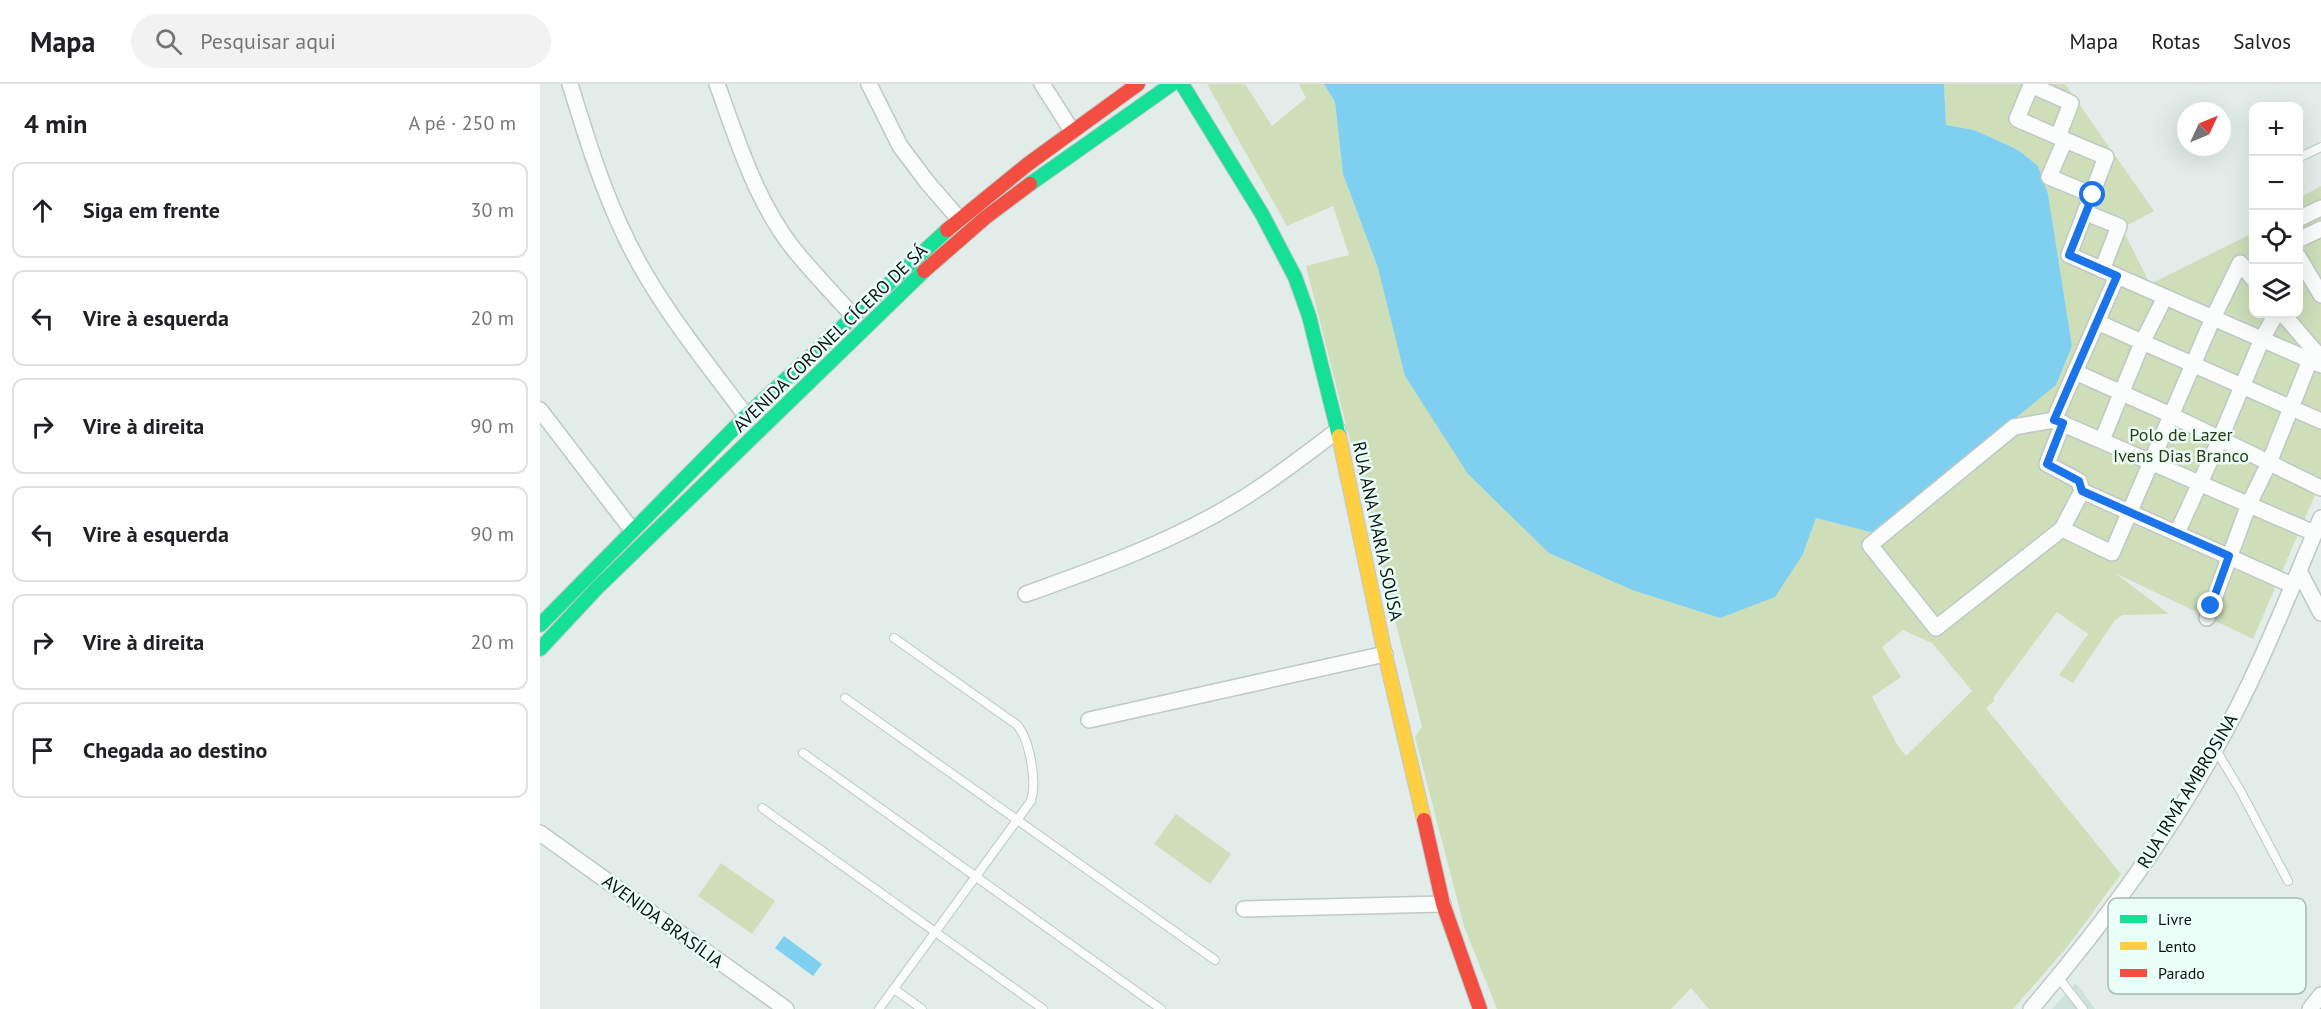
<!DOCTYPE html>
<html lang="pt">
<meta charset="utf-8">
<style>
:root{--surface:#fff;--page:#f2f2f2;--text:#202124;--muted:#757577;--line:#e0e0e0}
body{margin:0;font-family:"PT Sans",sans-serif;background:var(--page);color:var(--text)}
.controls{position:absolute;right:18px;top:18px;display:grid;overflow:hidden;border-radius:12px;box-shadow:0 6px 24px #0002}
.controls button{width:54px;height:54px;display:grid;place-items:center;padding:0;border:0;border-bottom:2px solid var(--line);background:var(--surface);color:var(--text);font:30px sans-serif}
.compass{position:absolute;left:1637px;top:18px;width:54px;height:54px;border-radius:50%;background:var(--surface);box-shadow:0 6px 24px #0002;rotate:46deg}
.stop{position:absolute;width:18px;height:18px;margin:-14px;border:4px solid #1a73e8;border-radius:50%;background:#fff}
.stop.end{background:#1a73e8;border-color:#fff;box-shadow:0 2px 6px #0008}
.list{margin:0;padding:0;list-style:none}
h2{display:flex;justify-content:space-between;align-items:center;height:78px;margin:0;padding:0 24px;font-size:26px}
h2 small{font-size:20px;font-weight:400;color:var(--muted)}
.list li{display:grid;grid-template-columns:39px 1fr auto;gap:18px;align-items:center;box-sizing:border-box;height:96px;margin:0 12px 12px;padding:0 12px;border:2px solid var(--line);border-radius:12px}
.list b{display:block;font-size:22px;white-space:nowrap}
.list em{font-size:20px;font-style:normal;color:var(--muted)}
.icon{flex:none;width:33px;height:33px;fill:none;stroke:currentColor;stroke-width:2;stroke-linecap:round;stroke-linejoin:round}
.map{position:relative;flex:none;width:1781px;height:925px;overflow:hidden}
header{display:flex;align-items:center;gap:36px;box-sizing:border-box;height:84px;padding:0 30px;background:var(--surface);border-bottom:2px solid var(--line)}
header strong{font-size:28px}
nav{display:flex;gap:33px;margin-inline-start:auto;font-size:21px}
.search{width:420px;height:54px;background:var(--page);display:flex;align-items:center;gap:15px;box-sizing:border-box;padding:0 21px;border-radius:33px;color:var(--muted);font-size:22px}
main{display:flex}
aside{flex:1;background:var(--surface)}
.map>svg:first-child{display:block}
.built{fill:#cee2dd}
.green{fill:#cddeb9;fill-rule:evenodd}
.water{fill:#7fcff0}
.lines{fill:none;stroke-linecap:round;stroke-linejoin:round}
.lane-casing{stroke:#bfc8c6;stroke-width:10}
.street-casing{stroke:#bfc8c6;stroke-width:18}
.fast-casing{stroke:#bfc8c6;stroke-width:16}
.slow-casing{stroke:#bfc8c6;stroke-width:16}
.jam-casing{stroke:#bfc8c6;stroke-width:16}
.lane{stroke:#fbfcfc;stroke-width:8}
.street{stroke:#fbfcfc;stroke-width:15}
.fast{stroke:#16e098;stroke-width:14}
.slow{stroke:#ffcf43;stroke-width:14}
.jam{stroke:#f24e42;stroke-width:14}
.route{stroke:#1a73e8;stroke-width:8}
.labels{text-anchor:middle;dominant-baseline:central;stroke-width:5;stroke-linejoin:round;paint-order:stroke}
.street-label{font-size:18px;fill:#0c1311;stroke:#ebfff9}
.park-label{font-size:18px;fill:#2f3b15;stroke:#ebfff9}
.key{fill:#ebfff9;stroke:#a8b8b3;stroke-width:1.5}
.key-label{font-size:16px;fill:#0c1311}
</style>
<header>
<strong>Mapa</strong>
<div class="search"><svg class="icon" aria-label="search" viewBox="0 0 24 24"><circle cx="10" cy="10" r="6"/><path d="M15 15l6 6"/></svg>Pesquisar aqui</div>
<nav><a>Mapa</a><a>Rotas</a><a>Salvos</a></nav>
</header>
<main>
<aside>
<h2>4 min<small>A pé · 250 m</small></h2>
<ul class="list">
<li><svg class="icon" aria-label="ahead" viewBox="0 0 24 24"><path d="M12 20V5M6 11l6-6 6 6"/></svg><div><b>Siga em frente</b></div><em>30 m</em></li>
<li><svg class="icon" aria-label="left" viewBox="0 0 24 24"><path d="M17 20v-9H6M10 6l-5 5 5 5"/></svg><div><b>Vire à esquerda</b></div><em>20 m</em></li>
<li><svg class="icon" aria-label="right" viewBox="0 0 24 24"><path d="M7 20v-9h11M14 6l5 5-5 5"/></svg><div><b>Vire à direita</b></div><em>90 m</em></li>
<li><svg class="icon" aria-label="left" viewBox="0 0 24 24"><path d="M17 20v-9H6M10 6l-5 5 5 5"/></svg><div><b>Vire à esquerda</b></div><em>90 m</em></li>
<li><svg class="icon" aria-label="right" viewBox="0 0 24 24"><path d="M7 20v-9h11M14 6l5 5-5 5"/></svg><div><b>Vire à direita</b></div><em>20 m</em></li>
<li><svg class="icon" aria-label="arrive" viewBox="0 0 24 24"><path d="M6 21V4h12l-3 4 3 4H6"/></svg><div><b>Chegada ao destino</b></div></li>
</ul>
</aside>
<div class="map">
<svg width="1781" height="925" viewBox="0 0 1781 925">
<rect width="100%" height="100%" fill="#e2edea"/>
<path class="built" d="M 1536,899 L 1555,925 L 1512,925 Z"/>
<g class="green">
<path d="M 667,0 L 705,0 L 732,42 L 766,14 L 759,0 L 784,0 L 795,18 L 803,90 L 838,184 L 1009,469 L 1092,506 L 1180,534 L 1263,470 L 1276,434 L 1334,449 L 1516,300 L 1532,262 L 1508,110 L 1498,82 L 1478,66 L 1434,46 L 1406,41 L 1404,0 L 1525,0 L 1614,127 L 1582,144 L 1610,200 L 1713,149 L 1714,230 L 1758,230 L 1759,114 L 1781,102 L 1781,397 L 1713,555 L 1575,489 L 1629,530 L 1583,531 L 1575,536 L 1533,599 L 1519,591 L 1548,550 L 1517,528 L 1453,614 L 1454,617 L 1446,624 L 1581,790 L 1528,862 L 1473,925 L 1169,925 L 1151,904 L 1131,925 L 957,925 L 924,842 L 875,653 L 882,643 L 766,182 L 809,171 L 793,122 L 747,142 ZM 1363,546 L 1392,559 L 1432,607 L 1366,672 L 1358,662 L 1332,613 L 1361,593 L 1342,563 Z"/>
<path d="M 636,730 L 691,770 L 670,800 L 614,760 Z"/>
<path d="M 181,779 L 235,817 L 212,850 L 158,812 Z"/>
</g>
<g class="water">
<path d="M 784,0 L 1404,0 L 1406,41 L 1434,46 L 1461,58 L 1478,66 L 1498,82 L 1508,110 L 1532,262 L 1516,301 L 1334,449 L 1276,434 L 1263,470 L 1235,513 L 1180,534 L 1092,506 L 1009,469 L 928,390 L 865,292 L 838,184 L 803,90 L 795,18 Z"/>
<path d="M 244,852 L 282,880 L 273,892 L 235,864 Z"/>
</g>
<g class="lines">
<g class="lane-casing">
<g id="lane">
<path d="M 1758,74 L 1781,63"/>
<path d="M 305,614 L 675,876"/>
<path d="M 1676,666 L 1700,706 L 1748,797"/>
<path d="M 263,669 L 621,925"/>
<path d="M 222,724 L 503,925"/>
<path d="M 1518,893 L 1543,925"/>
<path d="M 354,905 L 382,925"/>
<path d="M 339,925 L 491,717 C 497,697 490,656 477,641 L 354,554"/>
</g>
</g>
<g class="street-casing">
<g id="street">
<path d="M 30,0 C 46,52 62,105 86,154 C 117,219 164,275 206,332"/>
<path d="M 177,0 C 197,55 215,115 252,163 C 271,187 293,209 313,232"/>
<path d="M 329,0 L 360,62 L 387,98 L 419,135"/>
<path d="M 502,0 L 532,47"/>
<path d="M 1518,53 L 1531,19 L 1491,1 L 1477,35 C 1507,48 1536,61 1566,73 L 1529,171 L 1577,192"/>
<path d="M 1525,56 L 1509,93 L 1553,111"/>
<path d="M 1546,129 L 1579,142 L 1562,186"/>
<path d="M 1758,135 L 1781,124"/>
<path d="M 1758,156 L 1781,145"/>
<path d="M 1758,172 L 1781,211"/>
<path d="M 1743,230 L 1780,273"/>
<path d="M 1557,238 L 1781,337"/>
<path d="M 1535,288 L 1631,331 L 1781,404"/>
<path d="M 0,326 L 92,446"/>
<path d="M 1514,336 L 1774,449"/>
<path d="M 1523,339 L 1507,380 L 1539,397 L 1542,407"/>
<path d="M 1562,356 L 1602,259 L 1625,213"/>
<path d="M 1522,445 L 1572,469 L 1673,234 L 1700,179 L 1714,196"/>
<path d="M 1637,449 L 1680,355 L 1722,255 L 1736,230"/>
<path d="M 1759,487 L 1781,529"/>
<path d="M 1752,501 L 1542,407 L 1522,445 L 1396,544 L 1330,461 L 1474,343 L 1514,336 L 1577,192 L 1781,281"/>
<path d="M 486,510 C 559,484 631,458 697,418 C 732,397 765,371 798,346"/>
<path d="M 1667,534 L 1709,420 L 1729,379 L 1774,266"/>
<path d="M 549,636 L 845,570"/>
<path d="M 0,749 L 246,925"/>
<path d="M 704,825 L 903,820"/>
<path d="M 1491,925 C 1561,843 1623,760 1675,666 C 1717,592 1748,512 1781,434"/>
<path d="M 1770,925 L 1781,911"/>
</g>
</g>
<g class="fast-casing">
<g id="fast">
<path d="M 642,0 L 722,130 L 755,193 L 769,232 L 799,352"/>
<path d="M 490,100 L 632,0"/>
<path d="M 0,541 L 206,332 L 407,146"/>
<path d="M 0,565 L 57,504 L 384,187"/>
</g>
</g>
<g class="slow-casing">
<path id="slow" d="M 799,352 L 845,570 L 884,736"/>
</g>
<g class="jam-casing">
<g id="jam">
<path d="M 407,146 L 488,80 L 598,0"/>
<path d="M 384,187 L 446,133 L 490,100"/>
<path d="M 884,736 L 903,820 L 940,925"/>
</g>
</g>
<use href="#lane" class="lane"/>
<use href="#street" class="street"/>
<use href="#fast" class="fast"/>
<use href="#slow" class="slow"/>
<use href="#jam" class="jam"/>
</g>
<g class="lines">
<path class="route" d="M 1553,111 L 1529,171 L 1577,192 L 1514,336 L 1523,339 L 1507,380 L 1539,397 L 1542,407 L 1689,472 L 1671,522"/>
</g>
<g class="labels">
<g class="street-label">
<text transform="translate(290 254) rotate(-44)">AVENIDA CORONEL CÍCERO DE SÁ</text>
<text transform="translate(838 447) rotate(78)">RUA ANA MARIA SOUSA</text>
<text transform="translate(1647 707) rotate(-59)">RUA IRMÃ AMBROSINA</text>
<text transform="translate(123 837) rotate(36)">AVENIDA BRASÍLIA</text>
</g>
<g class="park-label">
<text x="1641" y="350">Polo de Lazer<tspan x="1641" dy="21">Ivens Dias Branco</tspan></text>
</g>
</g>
<rect x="1568" y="814" width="198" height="96" rx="9" class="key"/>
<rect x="1580" y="831" width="27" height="8" fill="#16e098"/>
<rect x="1580" y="858" width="27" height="8" fill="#ffcf43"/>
<rect x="1580" y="885" width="27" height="8" fill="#f24e42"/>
<g class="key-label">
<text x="1618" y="841">Livre</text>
<text x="1618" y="868">Lento</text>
<text x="1618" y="895">Parado</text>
</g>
</svg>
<div class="controls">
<button>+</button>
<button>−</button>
<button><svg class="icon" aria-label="locate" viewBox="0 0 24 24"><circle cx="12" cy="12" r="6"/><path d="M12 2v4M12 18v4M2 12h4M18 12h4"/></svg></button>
<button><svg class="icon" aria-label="layers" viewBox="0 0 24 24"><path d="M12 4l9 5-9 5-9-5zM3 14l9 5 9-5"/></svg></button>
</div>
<svg class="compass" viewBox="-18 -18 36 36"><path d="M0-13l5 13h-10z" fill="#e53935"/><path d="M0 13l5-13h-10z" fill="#757577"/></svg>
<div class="stop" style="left:1553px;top:111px"></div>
<div class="stop end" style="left:1671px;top:522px"></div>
</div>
</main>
